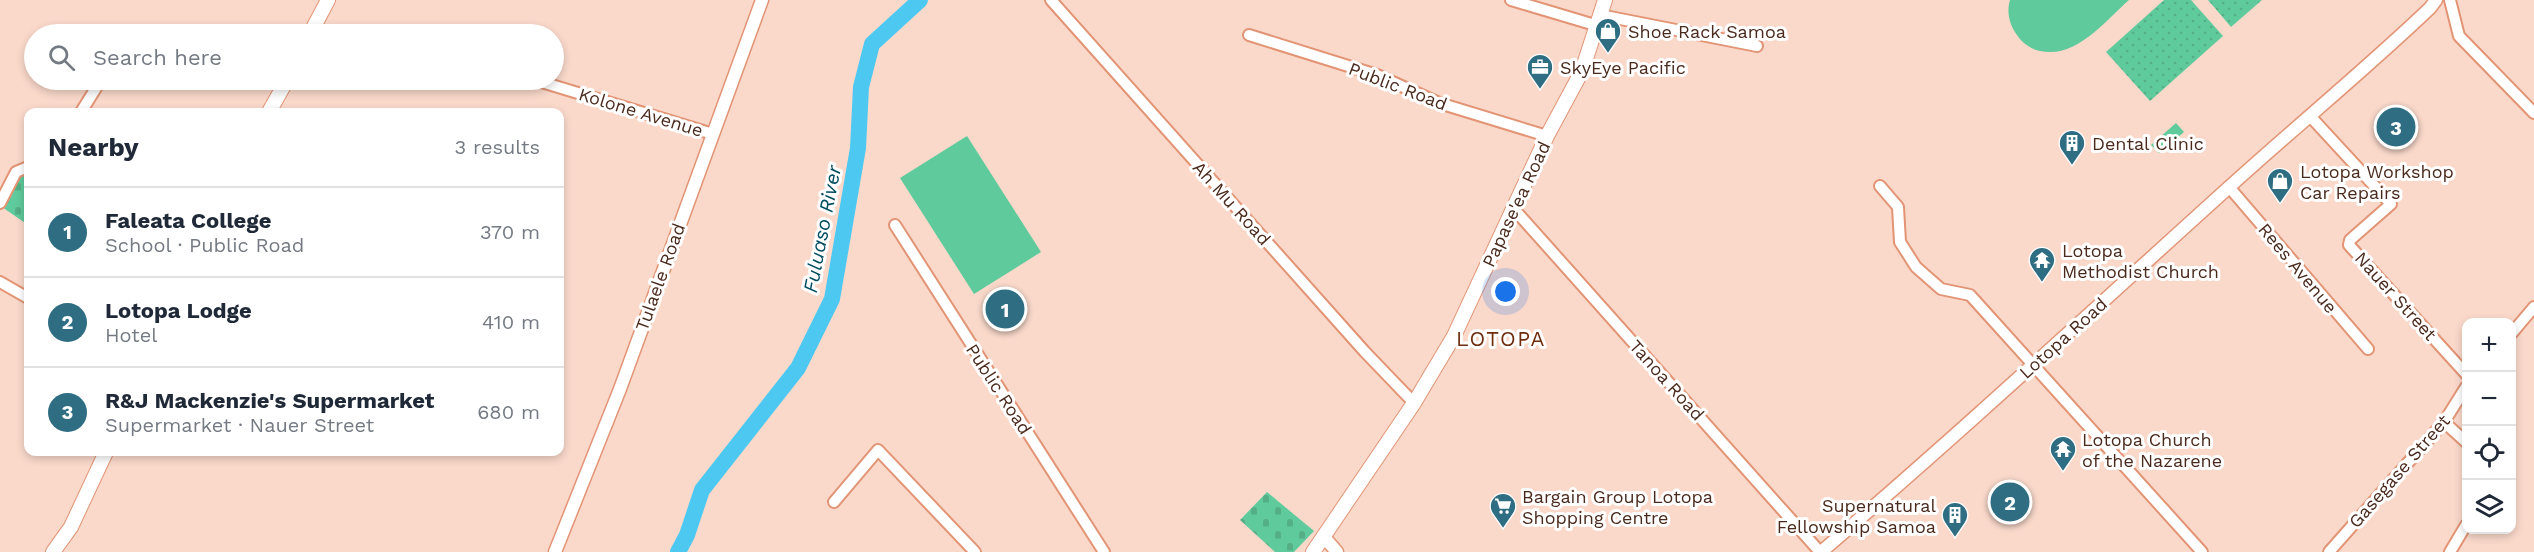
<!DOCTYPE html>
<meta charset="utf-8">
<style>
:root{--surface:#fff;--page:#f2f2f3;--text:#1f2937;--muted:#747a83;--line:#e0e1e3;--accent:#2e6d82}
body{margin:0;font-family:"Work Sans",sans-serif;background:var(--page);color:var(--text)}
.controls{position:absolute;right:18px;bottom:18px;display:grid;overflow:hidden;border-radius:12px;box-shadow:0 3px 9px #0003}
.controls button{width:54px;height:54px;display:grid;place-items:center;padding:0;border:0;border-bottom:2px solid var(--line);background:var(--surface);color:var(--text);font:30px sans-serif}
.you{position:absolute;left:1506px;top:292px;width:21px;height:21px;margin:-15px;border:4px solid #fff;border-radius:50%;background:#1a73e8;box-shadow:0 0 0 9px #1a73e833}
.badge{display:grid;place-items:center;width:39px;height:39px;border-radius:50%;background:var(--accent);color:#fff;font-size:20px;font-weight:700}
.pin{position:absolute;translate:-50% -50%;border:3px solid #fff;box-shadow:0 2px 6px #0006}
.list{margin:0;padding:0;list-style:none}
h2{display:flex;justify-content:space-between;align-items:center;height:78px;margin:0;padding:0 24px;font-size:26px}
h2 small{font-size:20px;font-weight:400;color:var(--muted)}
.list li{display:grid;grid-template-columns:39px 1fr auto;gap:18px;align-items:center;box-sizing:border-box;height:90px;padding:0 24px;border-top:2px solid var(--line)}
.list b{display:block;font-size:22px;white-space:nowrap}
.list p{margin:0;font-size:20px;white-space:nowrap;color:var(--muted)}
.list em{font-size:20px;font-style:normal;color:var(--muted)}
.icon{flex:none;width:33px;height:33px;fill:none;stroke:currentColor;stroke-width:2;stroke-linecap:round;stroke-linejoin:round}
.map{position:relative;flex:none;width:2534px;height:552px;overflow:hidden}
.search{position:absolute;background:var(--surface);box-shadow:0 3px 9px #0003;left:24px;top:24px;width:540px;height:66px;display:flex;align-items:center;gap:15px;box-sizing:border-box;padding:0 21px;border-radius:33px;color:var(--muted);font-size:22px}
.panel{position:absolute;background:var(--surface);box-shadow:0 3px 9px #0003;left:24px;top:108px;width:540px;height:348px;border-radius:12px}
.map>svg:first-child{display:block}
.grass{fill:#5fcb9c}
.cemetery{fill:url(#cemetery-stones)}
.park{fill:url(#park-dots)}
.lines{fill:none;stroke-linecap:round;stroke-linejoin:round}
.river{stroke:#4dc9f1;stroke-width:16}
.minor-casing{stroke:#e29475;stroke-width:14}
.tertiary-casing{stroke:#e29475;stroke-width:15}
.secondary-casing{stroke:#e29475;stroke-width:16}
.minor{stroke:#fff;stroke-width:10}
.tertiary{stroke:#fff;stroke-width:12}
.secondary{stroke:#fff;stroke-width:14}
.labels{text-anchor:middle;dominant-baseline:central;stroke-width:6;stroke-linejoin:round;paint-order:stroke}
.poi-label{font-size:18px;fill:#4a2a1d;stroke:#fff;text-anchor:start}
.street-label{font-size:18px;fill:#4a2a1d;stroke:#fff}
.water-label{font-size:20px;font-style:italic;fill:#004c60;stroke:#fff}
.quarter-label{font-size:21px;letter-spacing:1.5px;fill:#702d0d;stroke:#fff}
</style>
<div class="map">
<svg width="2534" height="552" viewBox="0 0 2534 552">
<defs>
<pattern id="cemetery-stones" width="16" height="16" patternUnits="userSpaceOnUse" patternTransform="scale(1.5)"><rect width="16" height="16" fill="#5fcb9c"/><path d="M2 7V4a2 2 0 0 1 4 0v3zM10 15v-3a2 2 0 0 1 4 0v3z" fill="#54ae86"/></pattern>
<pattern id="park-dots" width="8" height="8" patternUnits="userSpaceOnUse" patternTransform="scale(1.5)"><rect width="8" height="8" fill="#5fcb9c"/><path d="M2 2h.1M6 6h.1" fill="none" stroke="#54ae86" stroke-width="1.8" stroke-linecap="round"/></pattern>
</defs>
<rect width="100%" height="100%" fill="#fad9cb"/>
<g class="grass">
<path d="M 2010,0 L 2129,0 C 2104,22 2076,59 2040,51 C 2031,49 2022,43 2017,35 C 2010,25 2006,13 2010,0 Z"/>
<path d="M 2176,123 L 2184,132 L 2159,153 L 2151,145 Z"/>
<path d="M 967,136 L 1041,252 L 974,294 L 900,178 Z"/>
</g>
<g class="cemetery">
<path d="M 28,172 L 28,225 L 2,207 L 19,175 Z"/>
<path d="M 1267,492 L 1314,531 L 1294,552 L 1275,552 L 1240,520 Z"/>
</g>
<g class="park">
<path d="M 2164,0 L 2191,0 L 2223,36 L 2150,101 L 2106,52 Z"/>
<path d="M 2208,0 L 2262,0 L 2231,27 Z"/>
</g>
<g class="lines">
<path class="river" d="M 678,552 L 687,535 L 702,490 L 798,368 L 832,299 L 858,148 L 861,87 L 872,44 L 920,0"/>
<g class="minor-casing">
<g id="minor">
<path d="M 1051,0 L 1365,352 L 1414,403"/>
<path d="M 1511,0 L 1595,25"/>
<path d="M 2450,0 L 2459,36 L 2534,113"/>
<path d="M 1600,15 L 1757,46"/>
<path d="M 1249,35 L 1377,75 L 1439,103 L 1547,136"/>
<path d="M 535,80 L 713,134"/>
<path d="M 81,112 L 101,80"/>
<path d="M 2310,116 L 2391,204 L 2350,240 L 2349,245 L 2466,374"/>
<path d="M 1880,186 L 1898,207 L 1900,242 L 1916,267 L 1941,289 L 1970,295 L 2202,552"/>
<path d="M 2229,187 L 2368,349"/>
<path d="M 0,203 L 16,172 L 28,167"/>
<path d="M 1514,209 L 1820,552"/>
<path d="M 895,225 L 1104,552"/>
<path d="M 0,282 L 28,298"/>
<path d="M 2512,333 L 2534,307"/>
<path d="M 2444,422 L 2466,442"/>
<path d="M 834,502 L 878,450 L 975,552"/>
<path d="M 2329,552 L 2444,422 L 2466,387"/>
<path d="M 2450,552 L 2466,525"/>
</g>
</g>
<g class="tertiary-casing">
<g id="tertiary">
<path d="M 1324,537 L 1337,552"/>
<path d="M 555,552 L 620,389 L 762,0"/>
<path d="M 1821,552 C 1959,434 2092,311 2227,189 C 2294,128 2364,71 2430,8 L 2436,0"/>
</g>
</g>
<g class="secondary-casing">
<g id="secondary">
<path d="M 310,34 L 328,0"/>
<path d="M 269,112 L 287,80"/>
<path d="M 53,552 L 71,527 L 106,452"/>
<path d="M 1313,552 L 1414,403 L 1454,336 L 1547,136 L 1582,71 L 1605,0"/>
</g>
</g>
<use href="#minor" class="minor"/>
<use href="#tertiary" class="tertiary"/>
<use href="#secondary" class="secondary"/>
</g>
<defs>
<g id="shop-pin" transform="scale(1.35)"><path d="M0 17L-7.5 6A9.5 9.5 0 1 1 7.5 6Z" fill="#2e6d82" stroke="#fff"/><path d="M-5-2.5h2.3a2.7 3.5 0 0 1 5.4 0H5L5.5 6h-11ZM-1.5-2.5h3a1.5 2.3 0 0 0-3 0Z" fill="#fff"/></g>
<g id="office-pin" transform="scale(1.35)"><path d="M0 17L-7.5 6A9.5 9.5 0 1 1 7.5 6Z" fill="#2e6d82" stroke="#fff"/><path d="M-6-3h4V-5.5h4V-3h4V5H-6ZM-1-4.5V-3h2v-1.5ZM-6 0V1H6V0Z" fill="#fff"/></g>
<g id="building-pin" transform="scale(1.35)"><path d="M0 17L-7.5 6A9.5 9.5 0 1 1 7.5 6Z" fill="#2e6d82" stroke="#fff"/><path d="M-4-6H4V6H1V3H-1V6H-4ZM-2.5-4.3h1.7v1.8h-1.7ZM.8-4.3h1.7v1.8H.8ZM-2.5-1h1.7V.8h-1.7ZM.8-1h1.7V.8H.8Z" fill="#fff"/></g>
<g id="temple-pin" transform="scale(1.35)"><path d="M0 17L-7.5 6A9.5 9.5 0 1 1 7.5 6Z" fill="#2e6d82" stroke="#fff"/><path d="M0-6L5-2H3V0L6.5 2.5H4V6H1.5V3h-3V6H-4V2.5H-6.5L-3 0V-2H-5Z" fill="#fff"/></g>
<g id="supermarket-pin" transform="scale(1.35)"><path d="M0 17L-7.5 6A9.5 9.5 0 1 1 7.5 6Z" fill="#2e6d82" stroke="#fff"/><path d="M-6-5.5h2.5l.6 2H6L4.5 2H-2.5L-4.4-4H-6ZM-1.5 3.2a1.3 1.3 0 1 0 .1 0ZM3 3.2a1.3 1.3 0 1 0 .1 0Z" fill="#fff"/></g>
</defs>
<g fill-rule="evenodd">
<use href="#shop-pin" x="1608" y="31"/>
<use href="#office-pin" x="1540" y="67"/>
<use href="#building-pin" x="2072" y="143"/>
<use href="#shop-pin" x="2280" y="181"/>
<use href="#temple-pin" x="2042" y="260"/>
<use href="#temple-pin" x="2063" y="449"/>
<use href="#supermarket-pin" x="1503" y="506"/>
<use href="#building-pin" x="1955" y="515"/>
</g>
<g class="labels">
<g class="poi-label">
<text x="1628" y="31">Shoe Rack Samoa</text>
<text x="1560" y="67">SkyEye Pacific</text>
<text x="2092" y="143">Dental Clinic</text>
<text x="2300" y="171">Lotopa Workshop<tspan x="2300" dy="21">Car Repairs</tspan></text>
<text x="2062" y="250">Lotopa<tspan x="2062" dy="21">Methodist Church</tspan></text>
<text x="2082" y="439">Lotopa Church<tspan x="2082" dy="21">of the Nazarene</tspan></text>
<text x="1522" y="496">Bargain Group Lotopa<tspan x="1522" dy="21">Shopping Centre</tspan></text>
<text x="1936" y="505" text-anchor="end">Supernatural<tspan x="1936" dy="21">Fellowship Samoa</tspan></text>
</g>
<g class="street-label">
<text transform="translate(1398 86) rotate(21)">Public Road</text>
<text transform="translate(641 112) rotate(17)">Kolone Avenue</text>
<text transform="translate(1232 203) rotate(48)">Ah Mu Road</text>
<text transform="translate(1516 204) rotate(-65)">Papase'ea Road</text>
<text transform="translate(2298 268) rotate(50)">Rees Avenue</text>
<text transform="translate(660 277) rotate(-70)">Tulaele Road</text>
<text transform="translate(2396 296) rotate(48)">Nauer Street</text>
<text transform="translate(2063 338) rotate(-42)">Lotopa Road</text>
<text transform="translate(1667 380) rotate(48)">Tanoa Road</text>
<text transform="translate(999 389) rotate(57)">Public Road</text>
<text transform="translate(2399 471) rotate(-49)">Gasegase Street</text>
</g>
<g class="water-label">
<text transform="translate(822 229) rotate(-79)">Fuluaso River</text>
</g>
<g class="quarter-label">
<text x="1501" y="338">LOTOPA</text>
</g>
</g>
</svg>
<div class="controls">
<button>+</button>
<button>−</button>
<button><svg class="icon" aria-label="locate" viewBox="0 0 24 24"><circle cx="12" cy="12" r="6"/><path d="M12 2v4M12 18v4M2 12h4M18 12h4"/></svg></button>
<button><svg class="icon" aria-label="layers" viewBox="0 0 24 24"><path d="M12 4l9 5-9 5-9-5zM3 14l9 5 9-5"/></svg></button>
</div>
<div class="you"></div>
<div class="pin badge" style="left:1005px;top:309px">1</div>
<div class="pin badge" style="left:2010px;top:502px">2</div>
<div class="pin badge" style="left:2396px;top:127px">3</div>
<div class="search"><svg class="icon" aria-label="search" viewBox="0 0 24 24"><circle cx="10" cy="10" r="6"/><path d="M15 15l6 6"/></svg>Search here</div>
<section class="panel">
<h2>Nearby<small>3 results</small></h2>
<ul class="list">
<li><span class="badge">1</span><div><b>Faleata College</b><p>School · Public Road</p></div><em>370 m</em></li>
<li><span class="badge">2</span><div><b>Lotopa Lodge</b><p>Hotel</p></div><em>410 m</em></li>
<li><span class="badge">3</span><div><b>R&amp;J Mackenzie's Supermarket</b><p>Supermarket · Nauer Street</p></div><em>680 m</em></li>
</ul>
</section>
</div>
